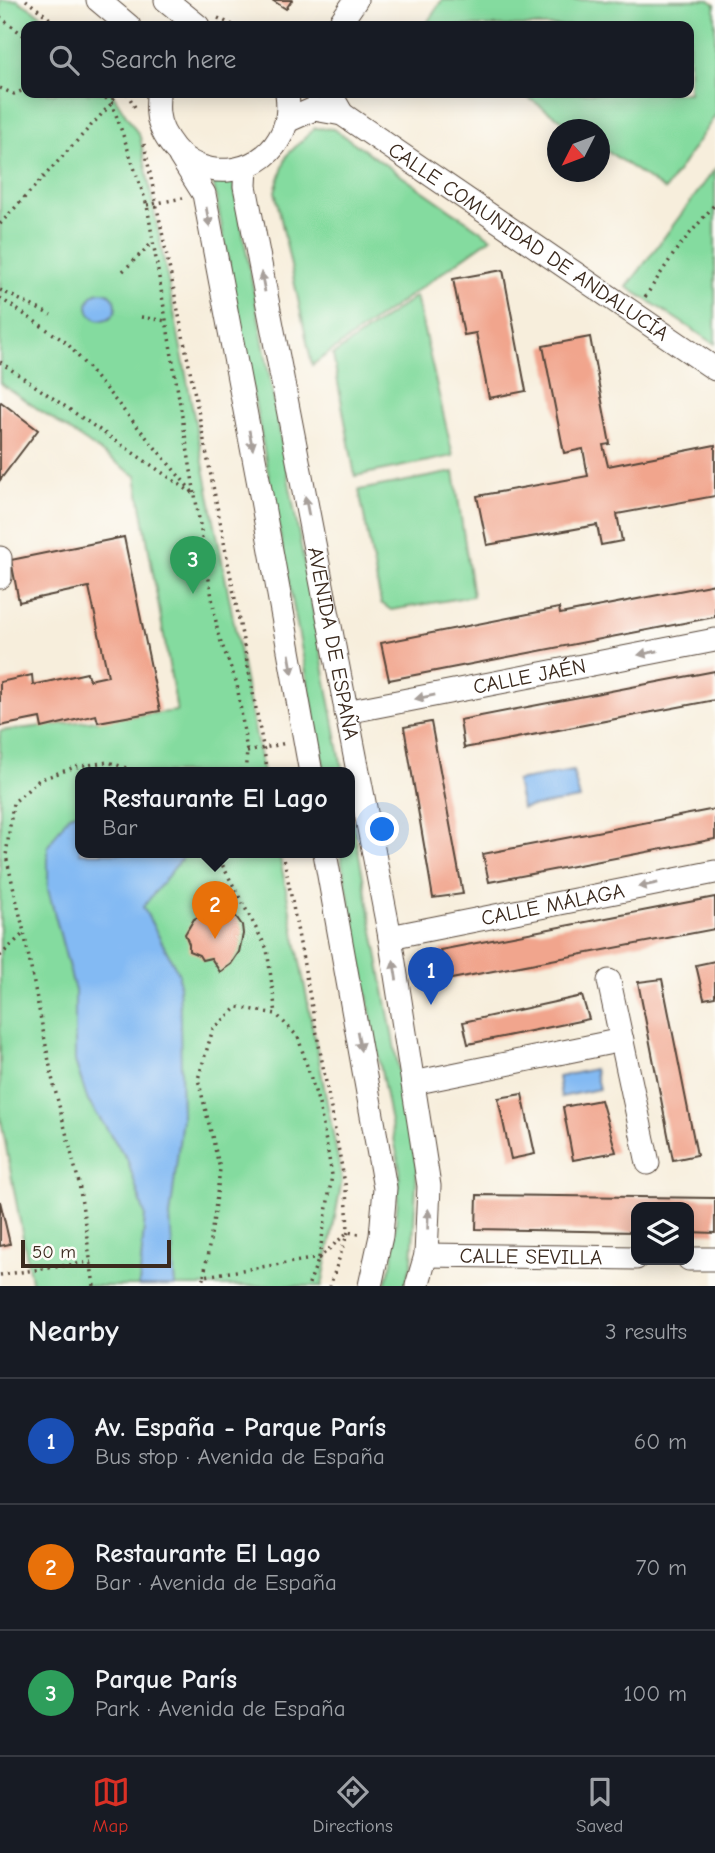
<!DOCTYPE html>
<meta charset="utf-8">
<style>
:root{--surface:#171b24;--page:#20242c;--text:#f1f3f6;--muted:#9ea1a6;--line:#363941;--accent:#d93025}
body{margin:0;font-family:"Comic Neue",sans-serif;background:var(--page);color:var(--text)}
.controls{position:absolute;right:21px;bottom:21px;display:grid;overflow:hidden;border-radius:14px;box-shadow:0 4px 18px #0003}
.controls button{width:63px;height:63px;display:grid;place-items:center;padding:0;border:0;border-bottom:2px solid var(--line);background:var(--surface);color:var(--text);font:35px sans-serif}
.compass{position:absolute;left:547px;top:119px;width:63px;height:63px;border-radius:50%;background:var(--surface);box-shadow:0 4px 18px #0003;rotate:228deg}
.scale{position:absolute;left:21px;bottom:18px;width:150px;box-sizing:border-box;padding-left:7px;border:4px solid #3b2a1e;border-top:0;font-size:19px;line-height:24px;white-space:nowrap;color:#3b2a1e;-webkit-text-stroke:5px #fdfcf7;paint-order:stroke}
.you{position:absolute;left:383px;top:830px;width:24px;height:24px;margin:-18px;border:5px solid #fff;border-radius:50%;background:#1a73e8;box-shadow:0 0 0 10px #1a73e833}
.badge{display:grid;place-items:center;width:46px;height:46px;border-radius:50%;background:var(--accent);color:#fff;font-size:23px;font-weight:700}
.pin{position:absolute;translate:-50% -58px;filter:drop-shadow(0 2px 4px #0008)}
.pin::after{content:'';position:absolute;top:37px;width:24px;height:21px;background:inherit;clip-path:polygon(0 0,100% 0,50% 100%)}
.popup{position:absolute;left:75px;top:767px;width:280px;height:91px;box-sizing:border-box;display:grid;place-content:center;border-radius:14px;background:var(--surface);filter:drop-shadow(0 2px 5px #0005);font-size:23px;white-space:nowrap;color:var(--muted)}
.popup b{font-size:26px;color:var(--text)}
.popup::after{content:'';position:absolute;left:50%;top:100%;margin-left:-14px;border:14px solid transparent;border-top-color:var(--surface)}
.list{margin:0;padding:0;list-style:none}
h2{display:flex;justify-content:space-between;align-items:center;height:91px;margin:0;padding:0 28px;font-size:30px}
h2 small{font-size:23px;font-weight:400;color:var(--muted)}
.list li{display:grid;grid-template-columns:46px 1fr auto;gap:21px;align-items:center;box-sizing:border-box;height:126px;padding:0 28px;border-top:2px solid var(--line)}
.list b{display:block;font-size:26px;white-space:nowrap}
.list p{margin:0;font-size:23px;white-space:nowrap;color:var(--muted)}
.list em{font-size:23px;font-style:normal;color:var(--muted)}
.icon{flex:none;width:38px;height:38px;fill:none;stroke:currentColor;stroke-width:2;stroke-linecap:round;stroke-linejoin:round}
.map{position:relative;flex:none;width:715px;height:1286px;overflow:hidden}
.search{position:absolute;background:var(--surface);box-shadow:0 4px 18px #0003;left:21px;right:21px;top:21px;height:77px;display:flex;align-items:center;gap:18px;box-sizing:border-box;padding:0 24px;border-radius:14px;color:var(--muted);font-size:26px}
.sheet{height:469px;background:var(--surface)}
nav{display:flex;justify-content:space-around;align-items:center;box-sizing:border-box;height:98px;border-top:2px solid var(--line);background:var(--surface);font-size:19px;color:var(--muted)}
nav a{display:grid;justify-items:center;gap:4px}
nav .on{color:var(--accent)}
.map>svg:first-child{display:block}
.green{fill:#84db9f;stroke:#60825e;stroke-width:2}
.water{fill:#83baf3;stroke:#5f7288;stroke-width:2}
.building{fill:#f1a58d}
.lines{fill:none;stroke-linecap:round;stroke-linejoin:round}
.minor-casing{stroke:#57473a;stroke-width:25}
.path{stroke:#57473a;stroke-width:3.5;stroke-dasharray:2 5;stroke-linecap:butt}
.minor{stroke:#fff;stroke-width:23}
.oneway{fill:#a79f9a}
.labels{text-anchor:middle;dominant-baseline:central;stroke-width:7;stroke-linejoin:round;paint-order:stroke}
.street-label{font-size:21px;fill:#3b2a1e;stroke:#fdfcf7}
</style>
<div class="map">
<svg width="715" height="1286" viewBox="0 0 715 1286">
<rect width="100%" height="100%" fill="#fdfcf7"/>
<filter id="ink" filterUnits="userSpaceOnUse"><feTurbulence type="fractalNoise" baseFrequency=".0143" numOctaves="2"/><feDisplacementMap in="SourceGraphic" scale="14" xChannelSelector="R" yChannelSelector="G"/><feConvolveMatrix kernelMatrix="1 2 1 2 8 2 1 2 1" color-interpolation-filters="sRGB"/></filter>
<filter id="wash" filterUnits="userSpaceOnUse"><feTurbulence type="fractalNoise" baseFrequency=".00686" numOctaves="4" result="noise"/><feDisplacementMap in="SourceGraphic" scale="28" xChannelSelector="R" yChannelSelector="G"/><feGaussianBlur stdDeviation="1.57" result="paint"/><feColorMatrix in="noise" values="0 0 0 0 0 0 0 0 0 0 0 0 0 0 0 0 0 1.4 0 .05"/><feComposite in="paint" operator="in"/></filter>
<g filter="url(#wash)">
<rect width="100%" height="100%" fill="#f7eedc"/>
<g class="green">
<path d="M 0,0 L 17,0 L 59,26 L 26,26 L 26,93 L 112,93 L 140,137 L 263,773 L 80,773 L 80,853 L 279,853 L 342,1180 L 322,1286 L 32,1286 L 0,1115 L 0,731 L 177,711 L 136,476 L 0,383 Z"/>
<path d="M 442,0 L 709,0 L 715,4 L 715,116 L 665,190 L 600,146 L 600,130 L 575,129 L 521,93 L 689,93 L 689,26 L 425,26 Z"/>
<path d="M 315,128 L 334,129 L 491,238 L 312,365 L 275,191 L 287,155 Z"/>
<path d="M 715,169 L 715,344 L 627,287 Z"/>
<path d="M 232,174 L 343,773 L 325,773 L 212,176 Z"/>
<path d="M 416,296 L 453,456 L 355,476 L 333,355 Z"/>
<path d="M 454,472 L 473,596 L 391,610 L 381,603 L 359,490 Z"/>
<path d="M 350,807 L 417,1168 L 412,1262 L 405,1286 L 385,1286 L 393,1258 L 400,1170 L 340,853 L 350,853 Z"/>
</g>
<g class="water">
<circle cx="102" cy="306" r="14"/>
<path d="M 573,771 L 580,799 L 522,808 L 516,781 Z"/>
<path d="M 80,812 L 80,853 L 186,853 L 143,907 L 179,974 L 182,1118 L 170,1217 L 175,1286 L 139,1286 L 145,1215 L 127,1159 L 88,1101 L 75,1061 L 75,991 L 48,889 L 48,846 L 69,815 Z"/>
<path d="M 594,1069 L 599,1089 L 561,1097 L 558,1077 Z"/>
</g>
<g id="blocks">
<g class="building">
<path d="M 272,0 L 292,0 L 286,9 Z"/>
<path d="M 503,270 L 526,391 L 489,398 L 476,333 L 464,335 L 453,279 Z"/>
<path d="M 590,337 L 610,444 L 603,445 L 608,466 L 715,445 L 715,496 L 617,514 L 622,541 L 601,545 L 597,525 L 487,545 L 477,496 L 588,476 L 583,449 L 564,453 L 543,346 Z"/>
<path d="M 1,402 L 38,430 L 0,480 L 0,403 Z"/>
<path d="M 124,537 L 160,711 L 98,722 L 96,715 L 42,728 L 40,718 L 0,726 L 0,682 L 32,675 L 33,685 L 87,673 L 89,680 L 108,676 L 89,587 L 19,602 L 11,560 Z"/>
<path d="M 715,584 L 715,617 L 389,680 L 381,643 L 559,608 L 560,614 Z"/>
<path d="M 715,671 L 715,700 L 464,748 L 460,720 Z"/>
<path d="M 431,722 L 463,894 L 433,898 L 404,727 Z"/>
<path d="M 715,809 L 715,839 L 489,882 L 483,854 Z"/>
<path d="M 715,897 L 715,929 L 446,980 L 440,950 Z"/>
<path d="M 232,911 L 242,925 L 243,934 L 239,952 L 231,964 L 220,972 L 211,958 L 202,960 L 199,955 L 189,951 L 189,944 L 185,934 L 194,919 L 202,915 L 220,918 Z"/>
<path d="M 715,961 L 715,997 L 704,999 L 696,965 Z"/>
<path d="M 662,979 L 697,1155 L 673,1160 L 638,982 Z"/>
<path d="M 582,996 L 589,1019 L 468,1044 L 463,1022 Z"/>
<path d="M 522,1094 L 535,1154 L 511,1159 L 498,1098 Z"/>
<path d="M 601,1100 L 616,1152 L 573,1160 L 563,1107 Z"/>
<path d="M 477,1195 L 715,1198 L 715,1233 L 689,1232 L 689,1207 L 636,1207 L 636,1232 L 476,1229 Z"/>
<path d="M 0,1201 L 10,1244 L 0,1246 Z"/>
</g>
</g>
</g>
<g filter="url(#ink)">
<use href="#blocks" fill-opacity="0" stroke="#57473a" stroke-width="2"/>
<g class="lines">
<g class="minor-casing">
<g id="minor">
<path d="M 98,0 L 129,26"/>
<path d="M 166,0 L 198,26"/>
<path d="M 338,26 L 356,0"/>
<path d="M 158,93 C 158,100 157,107 158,114 C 159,127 166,138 174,148 C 201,181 257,177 279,139 C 288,124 289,110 287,93"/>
<path d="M 330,93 L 342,114"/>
<path id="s1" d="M 287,121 L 314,109 L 342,114 L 715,369"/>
<path d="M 180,156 L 204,194 L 262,500 L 311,773"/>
<path id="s2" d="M 246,167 L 245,186 L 390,937 L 429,1186 L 426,1255 L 417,1286"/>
<path d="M 0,558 L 0,577"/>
<path id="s3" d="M 346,712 L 715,640"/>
<path d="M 325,853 L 385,1188 L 381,1236 L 370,1286"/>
<path id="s4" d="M 390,937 L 715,872"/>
<path d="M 609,981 L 648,1163"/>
<path d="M 413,1083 L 622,1040"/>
<path id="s5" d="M 426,1255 L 636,1258"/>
<path d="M 689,1259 L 715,1259"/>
</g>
</g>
<g class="path">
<path d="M 26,0 L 59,26"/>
<path d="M 0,17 L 26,37"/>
<path d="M 218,18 L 235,26"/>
<path d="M 0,88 L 14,94 L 26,89"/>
<path d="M 127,93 L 136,109"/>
<path d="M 144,144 C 187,353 229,563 268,773"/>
<path d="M 147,205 L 183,198"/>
<path d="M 0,224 L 112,103 L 114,93"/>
<path d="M 123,271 L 153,242"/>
<path d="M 0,290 L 51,315"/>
<path d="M 645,297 L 677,249 L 715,204"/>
<path d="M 0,298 L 67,343 L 195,495 L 218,634 L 237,684 L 247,752 L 245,773"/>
<path d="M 141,317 L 166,321"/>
<path d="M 0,362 L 195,495 L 147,205 L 112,103 L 99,93"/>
<path d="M 247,752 L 286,743"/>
<path d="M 216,853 L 267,949 L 276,1014"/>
<path d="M 283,853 L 346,1189 L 348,1232 L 330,1286"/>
<path d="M 0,956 L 24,933"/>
<path d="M 0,1275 L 91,1262"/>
<path d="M 204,1276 L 215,1211 L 220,1169 L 198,1079 L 213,1029 L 238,1007 L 276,1014 L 298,1037 L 319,1104 L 332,1175 L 319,1258 L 308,1286"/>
<path d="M 94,1286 L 79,1183 L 53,1082 L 24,932 L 6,856 L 13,803 L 39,780 L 75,767 L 108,762 L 142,773"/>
<path d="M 200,1286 L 204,1276 L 319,1258 L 348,1232 L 359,1234"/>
</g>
<use href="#minor" class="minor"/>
</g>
<defs><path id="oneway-solid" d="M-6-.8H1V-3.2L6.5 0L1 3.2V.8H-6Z" transform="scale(1.75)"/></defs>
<g class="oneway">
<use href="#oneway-solid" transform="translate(208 217) rotate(79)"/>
<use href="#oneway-solid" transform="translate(263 282) rotate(-101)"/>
<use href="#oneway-solid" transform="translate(251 440) rotate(79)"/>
<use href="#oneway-solid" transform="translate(307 506) rotate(-101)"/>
<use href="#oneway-solid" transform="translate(648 653) rotate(169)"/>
<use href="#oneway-solid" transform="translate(291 664) rotate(80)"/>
<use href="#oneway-solid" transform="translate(425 697) rotate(169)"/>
<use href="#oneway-solid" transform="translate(648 885) rotate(169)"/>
<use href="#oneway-solid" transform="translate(395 970) rotate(-99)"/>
<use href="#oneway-solid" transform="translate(359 1041) rotate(80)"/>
<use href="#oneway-solid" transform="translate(428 1219) rotate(-88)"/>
</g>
</g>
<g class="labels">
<g class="street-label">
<text stroke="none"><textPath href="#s1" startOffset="284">CALLE COMUNIDAD DE ANDALUCÍA</textPath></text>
<text stroke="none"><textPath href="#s2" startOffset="485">AVENIDA DE ESPAÑA</textPath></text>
<text stroke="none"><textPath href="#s3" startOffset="187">CALLE JAÉN</textPath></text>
<text stroke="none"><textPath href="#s4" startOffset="166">CALLE MÁLAGA</textPath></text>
<text stroke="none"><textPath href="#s5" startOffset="105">CALLE SEVILLA</textPath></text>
</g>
</g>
</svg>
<div class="controls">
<button><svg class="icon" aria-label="layers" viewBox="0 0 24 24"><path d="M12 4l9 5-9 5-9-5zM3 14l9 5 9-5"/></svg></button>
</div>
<svg class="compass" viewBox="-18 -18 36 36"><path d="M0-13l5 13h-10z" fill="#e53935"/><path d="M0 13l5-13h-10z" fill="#9ea1a6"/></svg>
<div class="scale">50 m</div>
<div class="you"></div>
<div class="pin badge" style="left:431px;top:1005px;background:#1a4fb4">1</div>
<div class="pin badge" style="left:215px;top:939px;background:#e8710a">2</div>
<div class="popup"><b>Restaurante El Lago</b>Bar</div>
<div class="pin badge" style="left:193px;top:594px;background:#2e9e5b">3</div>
<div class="search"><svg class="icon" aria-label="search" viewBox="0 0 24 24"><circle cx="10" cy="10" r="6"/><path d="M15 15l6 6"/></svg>Search here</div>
</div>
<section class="sheet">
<h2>Nearby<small>3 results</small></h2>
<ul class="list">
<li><span class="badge" style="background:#1a4fb4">1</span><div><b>Av. España - Parque París</b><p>Bus stop · Avenida de España</p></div><em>60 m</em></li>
<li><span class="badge" style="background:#e8710a">2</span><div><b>Restaurante El Lago</b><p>Bar · Avenida de España</p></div><em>70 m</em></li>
<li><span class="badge" style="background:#2e9e5b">3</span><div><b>Parque París</b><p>Park · Avenida de España</p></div><em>100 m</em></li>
</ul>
</section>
<nav>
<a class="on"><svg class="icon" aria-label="map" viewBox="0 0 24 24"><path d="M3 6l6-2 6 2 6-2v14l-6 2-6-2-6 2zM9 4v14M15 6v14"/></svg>Map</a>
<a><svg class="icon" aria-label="directions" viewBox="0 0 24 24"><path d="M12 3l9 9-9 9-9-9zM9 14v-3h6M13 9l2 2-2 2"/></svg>Directions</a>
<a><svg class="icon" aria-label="saved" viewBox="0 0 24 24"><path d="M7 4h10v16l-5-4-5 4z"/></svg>Saved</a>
</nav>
